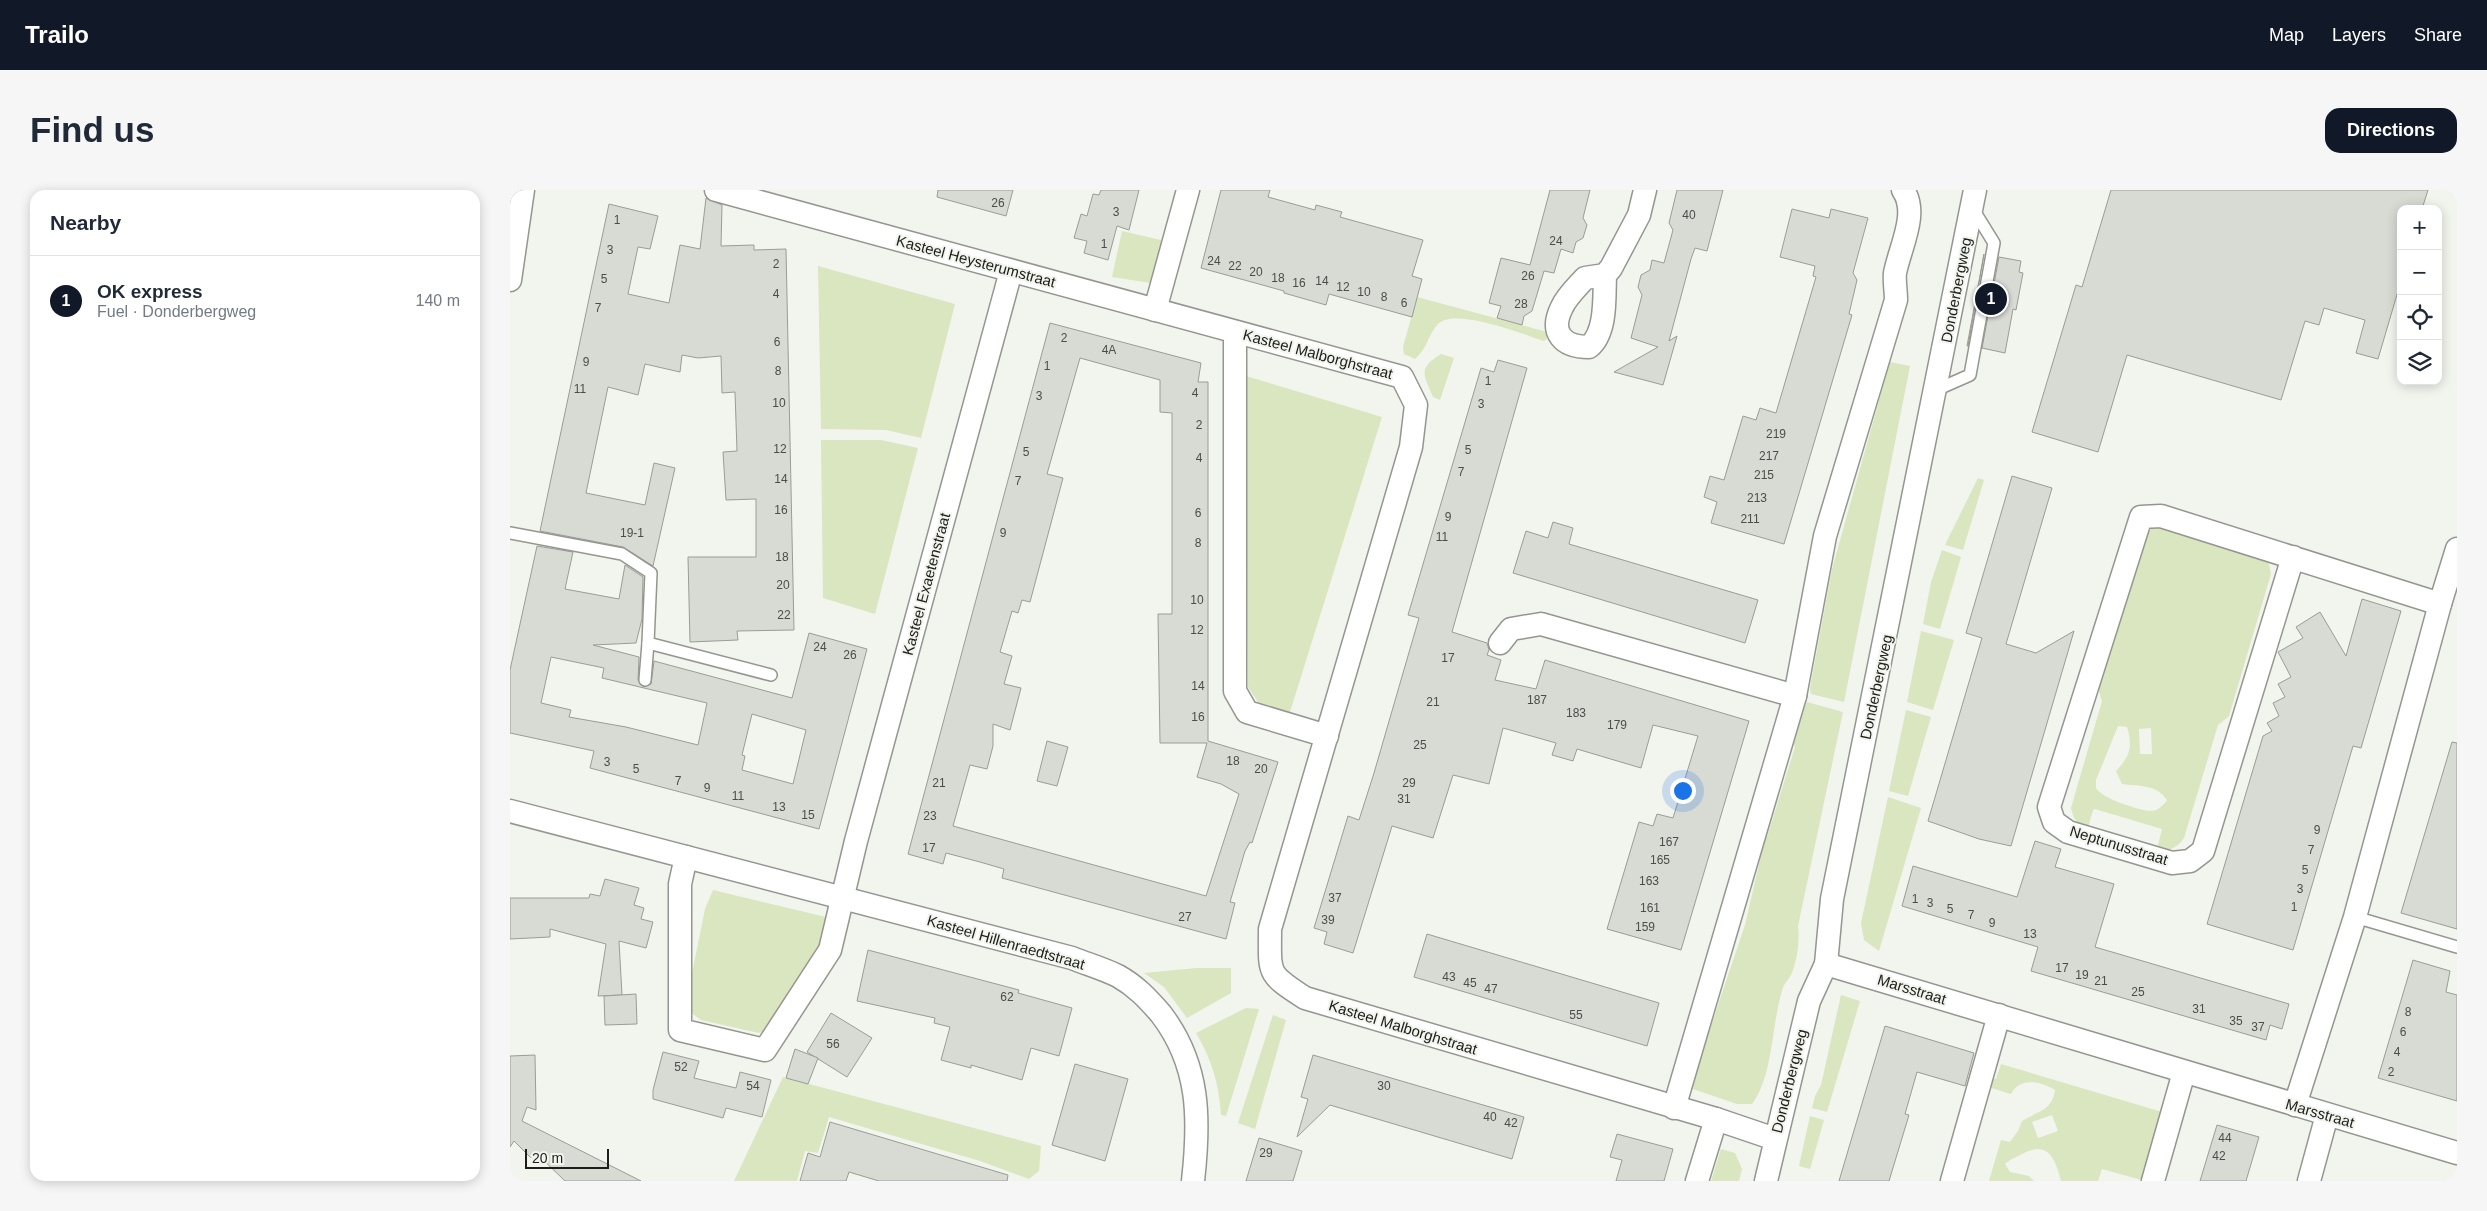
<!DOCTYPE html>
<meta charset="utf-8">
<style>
:root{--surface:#fff;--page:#f6f6f7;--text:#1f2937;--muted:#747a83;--line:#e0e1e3;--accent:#111827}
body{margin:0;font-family:Helvetica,sans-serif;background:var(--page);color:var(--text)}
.controls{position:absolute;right:15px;top:15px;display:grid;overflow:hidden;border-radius:10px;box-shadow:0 2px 12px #0003}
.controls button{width:45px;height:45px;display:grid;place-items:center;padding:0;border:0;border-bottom:1px solid var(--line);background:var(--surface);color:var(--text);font:25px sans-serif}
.scale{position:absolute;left:15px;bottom:12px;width:84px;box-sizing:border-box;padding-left:5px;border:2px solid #1d1d1b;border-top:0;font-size:14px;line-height:18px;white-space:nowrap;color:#1d1d1b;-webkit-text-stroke:4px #f2f4ee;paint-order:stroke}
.you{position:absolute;left:1172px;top:600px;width:18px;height:18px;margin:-12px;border:4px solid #fff;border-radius:50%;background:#1a73e8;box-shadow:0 0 0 8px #1a73e833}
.badge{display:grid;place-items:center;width:32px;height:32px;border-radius:50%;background:var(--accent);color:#fff;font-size:16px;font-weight:700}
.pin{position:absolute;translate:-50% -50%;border:2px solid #fff;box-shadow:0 1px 5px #0006}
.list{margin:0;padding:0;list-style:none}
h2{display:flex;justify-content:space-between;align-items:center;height:65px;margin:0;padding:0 20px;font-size:21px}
h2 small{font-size:16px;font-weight:400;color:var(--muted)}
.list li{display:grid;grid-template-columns:32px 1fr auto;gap:15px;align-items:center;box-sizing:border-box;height:90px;padding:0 20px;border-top:1px solid var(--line)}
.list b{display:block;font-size:19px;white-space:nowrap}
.list p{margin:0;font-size:16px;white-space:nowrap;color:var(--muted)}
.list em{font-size:16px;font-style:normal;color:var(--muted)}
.icon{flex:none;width:28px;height:28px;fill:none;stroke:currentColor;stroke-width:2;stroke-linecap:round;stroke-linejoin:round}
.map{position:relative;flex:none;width:1947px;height:991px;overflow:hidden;border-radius:15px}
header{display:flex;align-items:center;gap:30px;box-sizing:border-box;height:70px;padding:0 25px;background:var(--accent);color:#fff}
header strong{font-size:24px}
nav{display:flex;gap:28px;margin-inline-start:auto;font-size:18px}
.intro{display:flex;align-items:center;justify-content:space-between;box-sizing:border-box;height:120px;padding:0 30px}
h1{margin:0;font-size:35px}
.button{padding:12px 22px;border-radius:15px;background:var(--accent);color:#fff;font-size:18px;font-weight:700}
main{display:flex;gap:30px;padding:0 30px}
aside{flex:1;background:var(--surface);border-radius:15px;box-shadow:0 2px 12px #0003}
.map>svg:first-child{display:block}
.green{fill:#dae6bf;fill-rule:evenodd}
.building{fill:#d8dad4;stroke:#9a9c96;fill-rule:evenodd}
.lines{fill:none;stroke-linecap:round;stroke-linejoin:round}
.service-casing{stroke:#949690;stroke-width:14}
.minor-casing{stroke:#949690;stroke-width:25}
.service{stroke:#fff;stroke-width:11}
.minor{stroke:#fff;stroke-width:22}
.labels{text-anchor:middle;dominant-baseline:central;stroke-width:4;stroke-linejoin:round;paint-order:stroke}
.number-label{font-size:12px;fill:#4c4c49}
.street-label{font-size:15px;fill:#1d1d1b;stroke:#f2f4ee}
</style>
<header>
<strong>Trailo</strong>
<nav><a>Map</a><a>Layers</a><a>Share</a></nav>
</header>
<div class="intro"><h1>Find us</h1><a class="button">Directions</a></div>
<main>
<aside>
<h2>Nearby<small></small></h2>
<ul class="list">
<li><span class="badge">1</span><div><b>OK express</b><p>Fuel · Donderbergweg</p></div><em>140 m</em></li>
</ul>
</aside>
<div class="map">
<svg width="1947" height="991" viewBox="0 0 1947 991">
<rect width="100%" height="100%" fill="#f2f4ee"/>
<g class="green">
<path d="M 612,41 L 655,51 L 641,93 L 602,87 Z"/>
<path d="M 308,76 L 445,114 L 411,248 L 376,240 L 311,239 Z"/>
<path d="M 907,107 L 1037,142 L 1039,147 L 1034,151 C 1012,144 945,117 928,134 C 917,146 918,158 905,169 L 894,164 L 893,157 Z"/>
<path d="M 931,164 L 944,168 L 930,210 L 923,207 C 914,184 907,179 931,164 Z"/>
<path d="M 1380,172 L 1400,176 L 1334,512 L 1301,504 L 1300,498 L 1322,379 L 1374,193 L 1370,180 Z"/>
<path d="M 736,186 L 872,227 L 780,522 L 752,518 L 738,497 Z"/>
<path d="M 311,250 L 371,250 L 408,258 L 365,424 L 313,408 Z"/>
<path d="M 1468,288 L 1474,290 L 1453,360 L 1435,355 Z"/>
<path d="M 1649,336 L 1754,368 L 1759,374 L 1761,384 L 1719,526 L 1708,535 L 1674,648 C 1667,658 1659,662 1647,659 L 1652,639 L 1585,619 L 1583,620 L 1578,638 C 1566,633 1564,630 1561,618 L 1592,511 L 1588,498 L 1632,348 L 1641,339 ZM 1608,536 L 1617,537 C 1623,557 1620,566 1606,581 L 1612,594 C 1628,596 1650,595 1657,611 C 1652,616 1648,621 1640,621 C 1628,620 1591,608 1586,598 L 1586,590 ZM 1641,538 L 1642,564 L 1630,564 L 1629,539 Z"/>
<path d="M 1432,360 L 1451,367 L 1430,439 L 1413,434 L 1421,392 Z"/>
<path d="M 1411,441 L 1444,450 L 1423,520 L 1397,512 Z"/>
<path d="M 1297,512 L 1333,522 L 1288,736 C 1290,750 1287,772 1281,785 C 1278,790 1274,794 1273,798 C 1261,833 1264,885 1242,914 L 1227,914 L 1180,898 L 1235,735 L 1250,670 L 1245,661 L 1246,654 L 1257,647 L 1285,557 L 1280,545 Z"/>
<path d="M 1396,520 L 1421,527 L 1398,606 L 1379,601 Z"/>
<path d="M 1378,607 L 1411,618 L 1369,761 L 1354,750 L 1351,733 Z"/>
<path d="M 203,700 L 320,728 L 310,755 L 261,838 L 249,843 L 191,830 L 175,818 L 195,719 Z"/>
<path d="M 686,778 L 721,778 L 721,803 L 677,828 L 654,797 L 634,783 Z"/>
<path d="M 1331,805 L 1350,811 L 1317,922 L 1302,918 L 1305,906 L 1311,895 Z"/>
<path d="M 736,818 L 749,819 L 716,926 L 711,925 C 709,894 702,870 686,843 Z"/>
<path d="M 763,825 L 776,830 L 745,939 L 728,933 Z"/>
<path d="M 1491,874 L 1652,922 L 1635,991 L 1592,979 L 1588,991 L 1551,991 C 1545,968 1538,950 1512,964 C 1506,967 1499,970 1495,974 L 1500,982 L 1519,986 L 1524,991 L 1479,991 L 1491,950 L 1500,952 L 1508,941 L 1512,931 C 1528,921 1542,921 1545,900 C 1532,892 1510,886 1501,904 L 1481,898 L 1482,888 L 1486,889 ZM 1542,925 L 1548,941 L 1528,948 L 1522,932 Z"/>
<path d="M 273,887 L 531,956 L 529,981 L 519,989 L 470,971 L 319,927 L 308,963 L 295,961 L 287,991 L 224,991 Z"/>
<path d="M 1300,926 L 1314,930 L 1300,979 L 1289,976 Z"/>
<path d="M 1211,959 L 1225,963 L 1232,979 L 1229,991 L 1201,991 Z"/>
</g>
<g class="building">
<path d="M 428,0 L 503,0 L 496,26 L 427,7 Z"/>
<path d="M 591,0 L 629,0 L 619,40 L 607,36 L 598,70 L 574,63 L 577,51 L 564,48 L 571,24 L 577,26 L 583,4 L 589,5 Z"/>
<path d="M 711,0 L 760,0 L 758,7 L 805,20 L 806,15 L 832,22 L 830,27 L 913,50 L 902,86 L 912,89 L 902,127 L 819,104 L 816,115 L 774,103 L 774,101 L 691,78 Z"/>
<path d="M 1040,0 L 1080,0 L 1073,28 L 1077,35 L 1073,48 L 1066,52 L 1063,63 L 1051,59 L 1044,83 L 1034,81 L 1022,121 L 1014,126 L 1012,135 L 987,128 L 991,116 L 979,113 L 991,68 L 1020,75 Z"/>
<path d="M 1167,0 L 1213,0 L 1197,61 L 1185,58 L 1181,69 L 1159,151 L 1167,146 L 1153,195 L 1104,182 L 1148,157 L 1121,148 L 1132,105 L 1128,97 L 1131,85 L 1140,80 L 1142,70 L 1154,73 L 1163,40 L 1159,33 Z"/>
<path d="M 1601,0 L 1918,0 L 1912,19 L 1891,19 L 1891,91 L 1868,169 L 1846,163 L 1855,130 L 1814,118 L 1809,135 L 1795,131 L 1771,210 L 1617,165 L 1588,262 L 1522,242 L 1566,95 L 1572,97 Z"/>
<path d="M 196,8 L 212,15 L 211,56 L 244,55 L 244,60 L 276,59 L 284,440 L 227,441 L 228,450 L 180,452 L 178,367 L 246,367 L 246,309 L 216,310 L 213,262 L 227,261 L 225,202 L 212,203 L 211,166 L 188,168 L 172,165 L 170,182 L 135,174 L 128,205 L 98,197 L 76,303 L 135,315 L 144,273 L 165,278 L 143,376 L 113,357 L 30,341 L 99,14 L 148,26 L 140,59 L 128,57 L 118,104 L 159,113 L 170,55 L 190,59 Z"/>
<path d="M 1282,19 L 1319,28 L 1321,19 L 1358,28 L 1343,83 L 1347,90 L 1339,124 L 1342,125 L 1274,354 L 1201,333 L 1207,312 L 1194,307 L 1200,286 L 1214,290 L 1233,226 L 1246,230 L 1250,218 L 1266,223 L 1306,87 L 1303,86 L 1305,76 L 1270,67 Z"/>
<path d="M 1474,64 L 1458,156 L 1457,156 Z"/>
<path d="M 1489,67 L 1511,71 L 1509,82 L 1513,83 L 1506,120 L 1503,119 L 1495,163 L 1472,158 Z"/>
<path d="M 540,133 L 691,173 L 688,192 L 698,192 L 698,551 L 768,572 L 742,653 L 740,652 L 735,661 L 720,712 L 725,713 L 716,749 L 492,688 L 494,679 L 470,672 L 436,663 L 433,674 L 398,664 ZM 570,168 L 650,190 L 650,222 L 662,223 L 662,424 L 648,424 L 650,553 L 697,553 L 687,587 L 711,594 L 729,604 L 696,706 L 443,636 L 460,575 L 477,579 L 483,556 L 483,534 L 500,540 L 511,498 L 494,494 L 502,466 L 490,462 L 502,421 L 508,423 L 512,410 L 520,412 L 553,288 L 537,284 Z"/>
<path d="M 988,170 L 1017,178 L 942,442 L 977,453 L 979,460 L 977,465 L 991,470 L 985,490 L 1026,499 L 1035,470 L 1239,531 L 1171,760 L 1097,739 L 1129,632 L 1143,636 L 1147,624 L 1163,628 L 1188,546 L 1143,535 L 1131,578 L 1067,559 L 1063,571 L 1042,565 L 1046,553 L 993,538 L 979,594 L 943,585 L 923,648 L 882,636 L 843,763 L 814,754 L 817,742 L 804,738 L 838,626 L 849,630 L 864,583 L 909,428 L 898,425 L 971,178 L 984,182 Z"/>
<path d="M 1502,286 L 1542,298 L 1496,454 L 1526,463 L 1564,441 L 1501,656 L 1469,649 L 1418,631 L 1472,448 L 1456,443 Z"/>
<path d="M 1043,332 L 1063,338 L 1059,354 L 1248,410 L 1235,453 L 1003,383 L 1016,341 L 1038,348 Z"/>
<path d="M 27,356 L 63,362 L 55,399 L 109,409 L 115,375 L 133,387 L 132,429 L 126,453 L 83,455 L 129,467 L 128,490 L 134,497 L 141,494 L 144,471 L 282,508 L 299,443 L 357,459 L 309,639 L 80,578 L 84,561 L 0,543 L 0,480 ZM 41,467 L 94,478 L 92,488 L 197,513 L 188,555 L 116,537 L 59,527 L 61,520 L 31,513 ZM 242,524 L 296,540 L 283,594 L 232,580 L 235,566 L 232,565 Z"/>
<path d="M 1852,409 L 1891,421 L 1851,558 L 1843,556 L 1783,760 L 1697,734 L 1753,546 L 1762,541 L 1757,533 L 1769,526 L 1763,513 L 1775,507 L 1768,494 L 1781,487 L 1768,462 L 1793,448 L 1786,437 L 1810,422 L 1836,466 Z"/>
<path d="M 537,551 L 558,557 L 547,596 L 527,591 Z"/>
<path d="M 1942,552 L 1947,553 L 1947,739 L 1891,723 Z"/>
<path d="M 1525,651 L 1551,659 L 1545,677 L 1604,694 L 1585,757 L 1779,814 L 1772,839 L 1760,835 L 1756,850 L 1521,781 L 1528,757 L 1392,716 L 1403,676 L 1507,707 Z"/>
<path d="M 95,689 L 129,698 L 124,715 L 134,718 L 131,729 L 143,732 L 136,758 L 109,751 L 112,805 L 88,806 L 96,754 L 40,739 L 40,747 L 0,749 L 0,708 L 79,708 L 80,704 L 90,706 Z"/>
<path d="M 917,744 L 1149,813 L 1137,856 L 904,787 Z"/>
<path d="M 358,760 L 509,800 L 508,803 L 562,818 L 549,866 L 521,858 L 512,890 L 461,875 L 461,878 L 431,870 L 440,837 L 424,833 L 425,828 L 347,811 Z"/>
<path d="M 1903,770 L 1940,781 L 1936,802 L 1947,805 L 1947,911 L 1868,888 Z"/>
<path d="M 126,804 L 127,834 L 95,835 L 94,806 Z"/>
<path d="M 321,823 L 362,848 L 337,887 L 297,862 Z"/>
<path d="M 1375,836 L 1464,863 L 1455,896 L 1407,882 L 1395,924 L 1399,925 L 1379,991 L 1329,991 Z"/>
<path d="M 285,859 L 308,868 L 298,894 L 276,888 Z"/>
<path d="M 153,862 L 189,871 L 184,888 L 226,898 L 230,882 L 261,890 L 252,927 L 216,918 L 213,928 L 143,909 L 143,900 Z"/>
<path d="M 25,865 L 26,920 L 17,917 L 12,931 L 131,991 L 55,991 L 26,963 L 21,968 L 4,951 L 0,957 L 0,866 Z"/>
<path d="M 803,865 L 1014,927 L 1002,969 L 820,915 L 787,947 L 798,909 L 791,907 Z"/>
<path d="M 565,874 L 618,889 L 595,971 L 542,955 Z"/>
<path d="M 320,932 L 498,985 L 497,991 L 369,991 L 339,982 L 336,991 L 290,991 L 298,963 L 310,967 Z"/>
<path d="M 1707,935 L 1749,947 L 1736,991 L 1690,991 Z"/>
<path d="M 1107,944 L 1163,959 L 1154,991 L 1106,991 L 1112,970 L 1100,967 Z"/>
<path d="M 749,948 L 792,961 L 783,991 L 736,991 Z"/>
</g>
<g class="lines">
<g class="service-casing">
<g id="service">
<path d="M 1426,200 L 1460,185 L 1484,53 L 1463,19"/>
<path d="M 0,343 L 112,364 L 141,383 L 138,453 L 261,485"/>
<path d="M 135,490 L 138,453"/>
<path d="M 1845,727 L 1947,757"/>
</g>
</g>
<g class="minor-casing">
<g id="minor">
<path d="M 206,0 L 892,187 L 906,215 L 901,257 L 760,739 C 760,784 756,783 795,808 L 1206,929 L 1265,949"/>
<path d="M 1095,85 C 1094,107 1097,142 1079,157 C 1053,157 1039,143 1052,117 C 1057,106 1067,97 1075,88 L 1095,85 L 1101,78 L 1129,25 L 1135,0"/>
<path d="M 0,90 L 13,0"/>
<path d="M 645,120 L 678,0"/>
<path d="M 725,142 L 725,501 L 737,522 L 817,546"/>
<path d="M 1783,367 L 1693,661 L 1680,671 L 1662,673 L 1558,642 L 1544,632 L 1539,617 L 1631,327 L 1651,326 L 1930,414"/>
<path d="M 990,453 L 1001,439 L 1031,434 L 1285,506"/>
<path d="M 0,621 L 562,768 C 577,774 594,779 608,786 C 626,796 638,809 651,824 C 690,875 690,929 683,991"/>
<path d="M 176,667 L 170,694 L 170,840 L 255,860 L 320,760 L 346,651 L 501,81"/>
<path d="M 1316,774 L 1947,963"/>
<path d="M 1785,915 L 1845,727 L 1930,414 L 1947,359"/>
<path d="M 1164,918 L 1285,506 L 1315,346 L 1386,110 C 1386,101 1384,91 1385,83 C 1390,57 1409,23 1393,0"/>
<path d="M 1187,991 L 1206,929"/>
<path d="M 1256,991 L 1299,811 L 1316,774 L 1322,709 L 1465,0"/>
<path d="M 1442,991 L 1489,825"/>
<path d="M 1643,991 L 1674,882"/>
<path d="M 1799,991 L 1817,925"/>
</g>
</g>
<use href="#service" class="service"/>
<use href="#minor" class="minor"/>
</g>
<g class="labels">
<g class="number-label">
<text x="488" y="13">26</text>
<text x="606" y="22">3</text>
<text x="1179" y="25">40</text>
<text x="107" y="30">1</text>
<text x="1046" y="51">24</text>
<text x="594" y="54">1</text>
<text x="100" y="60">3</text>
<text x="704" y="71">24</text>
<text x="266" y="74">2</text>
<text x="725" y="76">22</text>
<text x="746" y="82">20</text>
<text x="1018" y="86">26</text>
<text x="768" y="88">18</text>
<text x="94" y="89">5</text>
<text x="812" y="91">14</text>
<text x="789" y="93">16</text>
<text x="833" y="97">12</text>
<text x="854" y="102">10</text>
<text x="266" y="104">4</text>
<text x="874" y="107">8</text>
<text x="894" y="113">6</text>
<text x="1011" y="114">28</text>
<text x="88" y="118">7</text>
<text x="554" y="148">2</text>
<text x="267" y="152">6</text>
<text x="599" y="160">4A</text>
<text x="76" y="172">9</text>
<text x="537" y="176">1</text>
<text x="268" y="181">8</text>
<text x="978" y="191">1</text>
<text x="70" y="199">11</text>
<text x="685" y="203">4</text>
<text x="529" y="206">3</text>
<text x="269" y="213">10</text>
<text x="971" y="214">3</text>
<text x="689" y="235">2</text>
<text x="1266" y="244">219</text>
<text x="270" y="259">12</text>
<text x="958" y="260">5</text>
<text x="516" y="262">5</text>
<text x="1259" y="266">217</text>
<text x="689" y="268">4</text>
<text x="951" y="282">7</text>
<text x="1254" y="285">215</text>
<text x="271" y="289">14</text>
<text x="508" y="291">7</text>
<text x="1247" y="308">213</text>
<text x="271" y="320">16</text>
<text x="688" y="323">6</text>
<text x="938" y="327">9</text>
<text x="1240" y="329">211</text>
<text x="122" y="343">19-1</text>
<text x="493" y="343">9</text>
<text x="932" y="347">11</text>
<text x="688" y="353">8</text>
<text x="272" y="367">18</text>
<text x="273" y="395">20</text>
<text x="687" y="410">10</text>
<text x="274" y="425">22</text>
<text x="687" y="440">12</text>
<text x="310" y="457">24</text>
<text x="340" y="465">26</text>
<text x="938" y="468">17</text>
<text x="688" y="496">14</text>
<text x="1027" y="510">187</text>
<text x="923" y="512">21</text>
<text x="1066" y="523">183</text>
<text x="688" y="527">16</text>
<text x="1107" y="535">179</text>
<text x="910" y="555">25</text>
<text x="723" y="571">18</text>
<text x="97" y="572">3</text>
<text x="126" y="579">5</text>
<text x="751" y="579">20</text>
<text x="168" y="591">7</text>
<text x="429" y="593">21</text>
<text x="899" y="593">29</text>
<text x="197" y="598">9</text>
<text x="228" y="606">11</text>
<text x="894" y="609">31</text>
<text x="269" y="617">13</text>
<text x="298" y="625">15</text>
<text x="420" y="626">23</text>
<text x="1807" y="640">9</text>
<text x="1159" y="652">167</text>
<text x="419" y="658">17</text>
<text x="1801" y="660">7</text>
<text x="1150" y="670">165</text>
<text x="1795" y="680">5</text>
<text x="1139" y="691">163</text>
<text x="1790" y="699">3</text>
<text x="825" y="708">37</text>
<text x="1405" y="709">1</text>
<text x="1420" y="713">3</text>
<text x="1784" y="717">1</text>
<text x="1140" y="718">161</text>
<text x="1440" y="719">5</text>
<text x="1461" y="725">7</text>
<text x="675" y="727">27</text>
<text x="818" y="730">39</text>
<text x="1482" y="733">9</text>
<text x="1135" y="737">159</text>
<text x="1520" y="744">13</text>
<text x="1552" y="778">17</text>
<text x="1572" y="785">19</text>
<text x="939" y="787">43</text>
<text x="1591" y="791">21</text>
<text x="960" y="793">45</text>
<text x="981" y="799">47</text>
<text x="1628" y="802">25</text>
<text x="497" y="807">62</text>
<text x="1689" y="819">31</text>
<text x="1898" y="822">8</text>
<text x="1066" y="825">55</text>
<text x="1726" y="831">35</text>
<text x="1748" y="837">37</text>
<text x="1893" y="842">6</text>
<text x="323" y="854">56</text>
<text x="1887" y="862">4</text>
<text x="171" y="877">52</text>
<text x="1881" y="882">2</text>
<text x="243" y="896">54</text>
<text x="874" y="896">30</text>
<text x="980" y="927">40</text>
<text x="1001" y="933">42</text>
<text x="1715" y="948">44</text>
<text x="756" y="963">29</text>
<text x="1709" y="966">42</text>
</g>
<g class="street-label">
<text transform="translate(466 71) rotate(15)">Kasteel Heysterumstraat</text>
<text transform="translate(1446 100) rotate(-79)">Donderbergweg</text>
<text transform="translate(808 164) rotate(15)">Kasteel Malborghstraat</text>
<text transform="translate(416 394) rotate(-75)">Kasteel Exaetenstraat</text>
<text transform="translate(1366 497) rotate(-78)">Donderbergweg</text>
<text transform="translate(1609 655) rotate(17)">Neptunusstraat</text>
<text transform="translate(496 752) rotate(16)">Kasteel Hillenraedtstraat</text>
<text transform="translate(1402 799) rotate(17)">Marsstraat</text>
<text transform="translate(893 837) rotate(17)">Kasteel Malborghstraat</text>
<text transform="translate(1279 891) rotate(-76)">Donderbergweg</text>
<text transform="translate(1810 923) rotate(16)">Marsstraat</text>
</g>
</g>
</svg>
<div class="controls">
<button>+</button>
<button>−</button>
<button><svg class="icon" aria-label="locate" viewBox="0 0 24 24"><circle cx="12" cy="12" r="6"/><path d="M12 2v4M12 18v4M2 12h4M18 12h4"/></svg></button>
<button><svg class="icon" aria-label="layers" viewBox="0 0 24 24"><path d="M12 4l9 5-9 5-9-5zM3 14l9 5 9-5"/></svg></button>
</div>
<div class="scale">20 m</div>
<div class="you"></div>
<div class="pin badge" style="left:1481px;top:109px">1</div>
</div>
</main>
